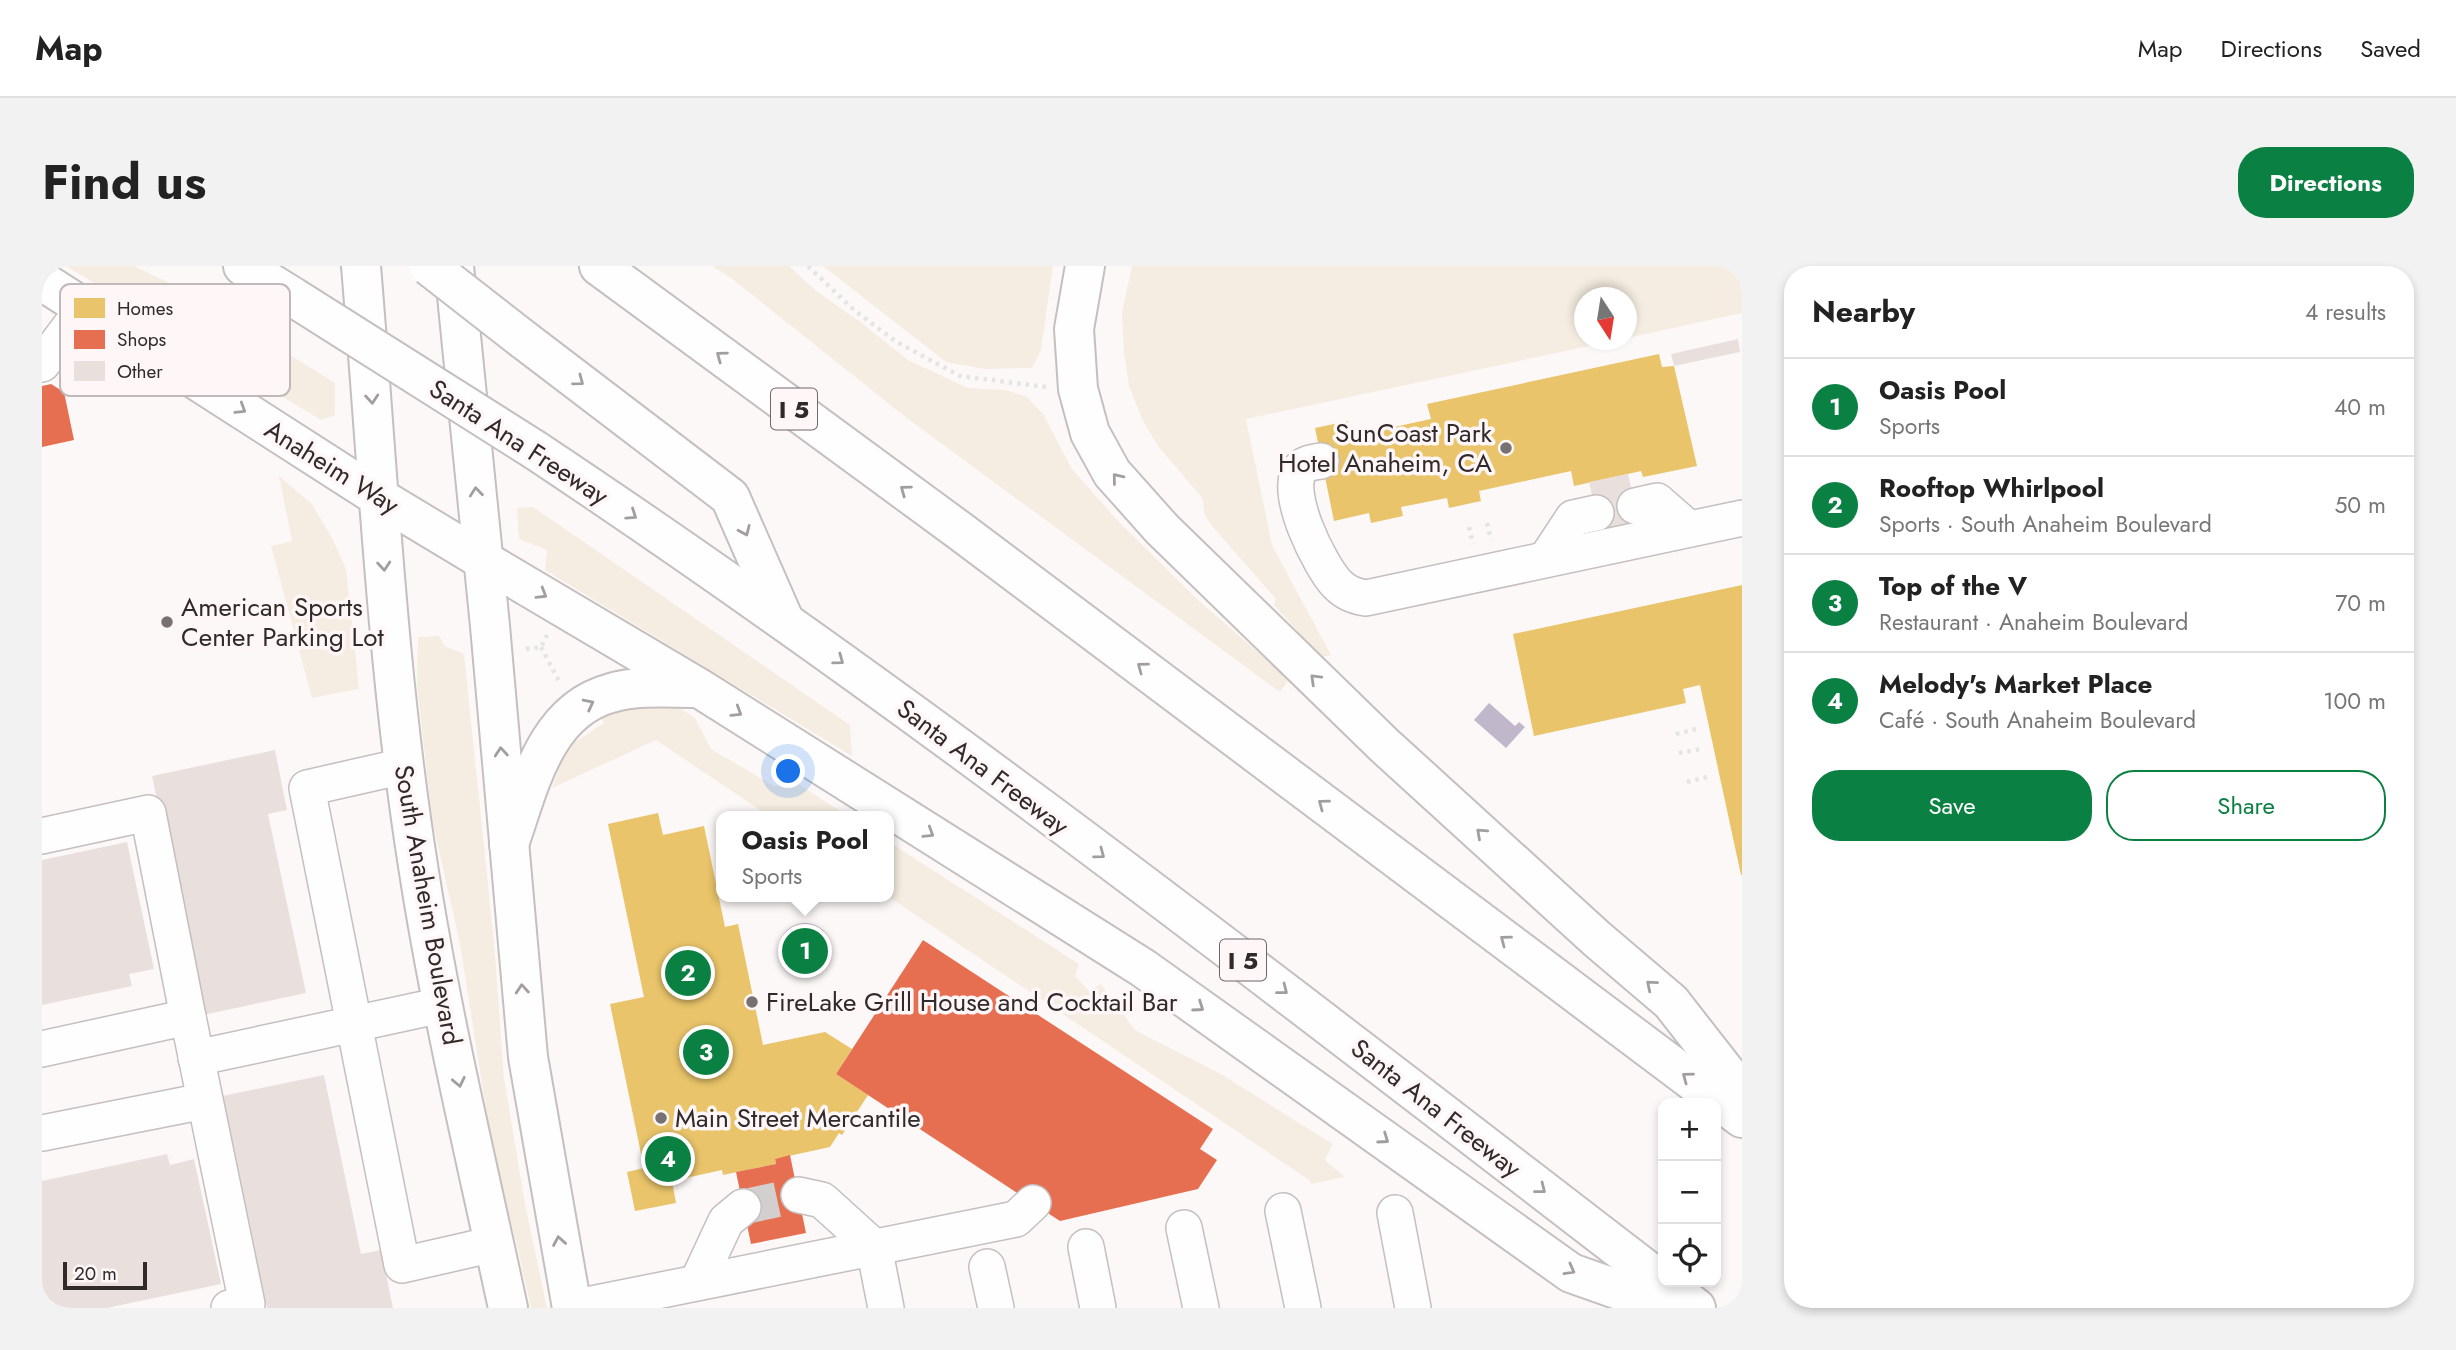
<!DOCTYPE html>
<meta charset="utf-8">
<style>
:root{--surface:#fff;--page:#f2f2f2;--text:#222;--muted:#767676;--line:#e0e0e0;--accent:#0b8043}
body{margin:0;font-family:Jost,sans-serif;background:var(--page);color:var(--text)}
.controls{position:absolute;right:21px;bottom:21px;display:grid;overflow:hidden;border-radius:14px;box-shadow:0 4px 10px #0003}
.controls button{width:63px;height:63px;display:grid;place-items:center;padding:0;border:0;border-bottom:2px solid var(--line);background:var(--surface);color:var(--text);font:35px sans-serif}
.compass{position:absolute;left:1532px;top:21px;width:63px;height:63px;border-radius:50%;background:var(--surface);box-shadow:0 4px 10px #0003;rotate:168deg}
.scale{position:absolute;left:21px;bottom:18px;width:84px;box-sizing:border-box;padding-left:7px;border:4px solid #31292a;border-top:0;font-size:19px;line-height:24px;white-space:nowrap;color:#31292a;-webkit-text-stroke:5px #fff6f7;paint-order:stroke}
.you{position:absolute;left:747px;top:506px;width:24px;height:24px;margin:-18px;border:5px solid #fff;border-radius:50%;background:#1a73e8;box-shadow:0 0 0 10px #1a73e833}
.badge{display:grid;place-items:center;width:46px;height:46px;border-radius:50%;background:var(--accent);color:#fff;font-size:23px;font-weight:700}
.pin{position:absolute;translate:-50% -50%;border:4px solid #fff;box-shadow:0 2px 7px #0006}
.popup{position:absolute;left:674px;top:545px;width:178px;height:91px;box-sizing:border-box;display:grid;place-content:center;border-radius:14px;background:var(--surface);filter:drop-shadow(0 2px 5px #0005);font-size:23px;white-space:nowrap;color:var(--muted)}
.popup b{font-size:26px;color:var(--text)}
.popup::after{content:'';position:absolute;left:50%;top:100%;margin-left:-14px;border:14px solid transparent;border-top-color:var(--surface)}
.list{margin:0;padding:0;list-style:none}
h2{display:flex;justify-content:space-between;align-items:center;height:91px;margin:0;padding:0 28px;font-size:30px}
h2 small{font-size:23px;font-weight:400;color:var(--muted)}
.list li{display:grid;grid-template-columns:46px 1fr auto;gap:21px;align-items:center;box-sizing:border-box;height:98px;padding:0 28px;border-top:2px solid var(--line)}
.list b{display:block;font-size:26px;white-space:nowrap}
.list p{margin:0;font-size:23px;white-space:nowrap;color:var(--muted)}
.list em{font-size:23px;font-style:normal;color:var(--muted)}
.actions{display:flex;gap:14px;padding:21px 28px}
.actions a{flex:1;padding:16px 0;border:2px solid var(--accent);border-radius:28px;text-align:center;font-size:24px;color:var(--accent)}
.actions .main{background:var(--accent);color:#fff}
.icon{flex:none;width:38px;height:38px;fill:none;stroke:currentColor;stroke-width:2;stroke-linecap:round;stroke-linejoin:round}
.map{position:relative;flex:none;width:1700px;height:1042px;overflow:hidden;border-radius:28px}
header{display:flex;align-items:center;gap:42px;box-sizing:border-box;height:98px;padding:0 35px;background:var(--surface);border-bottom:2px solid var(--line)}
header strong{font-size:33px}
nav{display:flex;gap:38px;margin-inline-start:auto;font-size:24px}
.intro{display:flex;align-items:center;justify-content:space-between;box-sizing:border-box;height:168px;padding:0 42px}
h1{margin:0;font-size:49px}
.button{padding:18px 32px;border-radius:28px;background:var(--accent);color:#fff;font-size:24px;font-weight:700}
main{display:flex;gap:42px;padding:0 42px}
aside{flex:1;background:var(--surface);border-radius:28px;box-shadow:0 4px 10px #0003}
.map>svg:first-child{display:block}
.green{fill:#f5ede1}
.water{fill:#c1b7ca}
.homes{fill:#e9c46a}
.shops{fill:#e76f51}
.building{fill:#e9e0dd}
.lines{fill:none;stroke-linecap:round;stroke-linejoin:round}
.minor-tunnel{stroke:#d4cfcf;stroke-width:35;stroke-dasharray:35 18;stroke-linecap:butt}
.minor-casing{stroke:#c5bfbf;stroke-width:38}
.major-casing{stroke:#c5bfbf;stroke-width:42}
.highway-casing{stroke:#c5bfbf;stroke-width:42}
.path{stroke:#e5e4e4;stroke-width:4.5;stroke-dasharray:3.5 5;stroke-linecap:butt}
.minor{stroke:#fffefe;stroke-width:35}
.major{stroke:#fffefe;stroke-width:38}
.highway{stroke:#fffefe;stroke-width:38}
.highway-bridge-casing{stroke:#c5bfbf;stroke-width:42;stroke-linecap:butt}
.highway-bridge{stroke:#fffefe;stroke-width:38}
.oneway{stroke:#a29e9f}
.poi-dot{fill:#787172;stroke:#fff6f7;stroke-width:2.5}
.labels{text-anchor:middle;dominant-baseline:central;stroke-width:7;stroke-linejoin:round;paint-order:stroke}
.shield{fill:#fff6f7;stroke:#6f6668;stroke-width:2}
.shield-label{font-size:24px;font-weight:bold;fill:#31292a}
.poi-label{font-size:26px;fill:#31292a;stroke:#fff6f7;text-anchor:start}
.street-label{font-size:26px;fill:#31292a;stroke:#fff6f7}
.key{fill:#fff6f7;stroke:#c1b8ba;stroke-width:2}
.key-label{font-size:19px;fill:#31292a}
</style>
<header>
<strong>Map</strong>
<nav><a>Map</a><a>Directions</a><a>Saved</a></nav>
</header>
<div class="intro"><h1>Find us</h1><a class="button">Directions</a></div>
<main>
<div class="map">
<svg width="1700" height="1042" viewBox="0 0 1700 1042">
<rect width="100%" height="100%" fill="#fdf8f8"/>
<g class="green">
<path d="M 24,0 L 92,0 L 142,24 L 293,117 L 293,149 L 279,154 Z"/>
<path d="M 670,0 L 747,0 L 773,24 L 817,55 L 866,94 L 926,122 L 964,124 L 985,131 L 1001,148 L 1030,203 L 1074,253 L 1157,335 L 1247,413 L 1238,426 L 866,153 L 689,12 Z"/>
<path d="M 781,0 L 1011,0 L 999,84 L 990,102 L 943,103 L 904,96 Z"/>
<path d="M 1090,0 L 1700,0 L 1700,47 L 1585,72 L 1584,32 L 1542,32 L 1542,74 L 1575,74 L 1204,153 L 1230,279 L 1289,389 L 1279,391 L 1232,339 L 1234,333 L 1170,260 L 1162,248 L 1161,233 L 1116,180 L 1101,155 L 1087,120 L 1082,88 L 1080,46 Z"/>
<path d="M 237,210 L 270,238 L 291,274 L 304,303 L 317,423 L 270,432 L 229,280 L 250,275 Z"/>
<path d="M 491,241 L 808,459 L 810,490 L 503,304 L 505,284 L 477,273 L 475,242 Z"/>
<path d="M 397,370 L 403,380 L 422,388 L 452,676 L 462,812 L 483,938 L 505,1042 L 489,1042 L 475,979 L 453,900 L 418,678 L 390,553 L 375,419 L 376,371 Z"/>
<path d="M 627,435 L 653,452 L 669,483 L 732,520 L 756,518 L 806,550 L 727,550 L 614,474 L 510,522 L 525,481 L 562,457 L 554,443 Z"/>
<path d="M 847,576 L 1037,698 L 1033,710 L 1047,725 L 1059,718 L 1093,764 L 1179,808 L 1291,878 L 1283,894 L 1303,911 L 1269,918 L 1267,914 L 847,631 Z"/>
</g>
<g class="water">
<path d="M 1447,437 L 1473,460 L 1477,456 L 1483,461 L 1464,482 L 1432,454 Z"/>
<circle cx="763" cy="683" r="26"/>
</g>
<g class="homes">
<path d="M 1617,88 L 1620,101 L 1632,100 L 1655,200 L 1601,211 L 1599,205 L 1532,220 L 1529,205 L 1437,225 L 1439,235 L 1407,242 L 1405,232 L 1359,241 L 1361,250 L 1329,257 L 1327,247 L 1292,255 L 1273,162 L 1306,155 L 1310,170 L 1389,153 L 1385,138 Z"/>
<path d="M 1700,319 L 1700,609 L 1699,609 L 1658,419 L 1641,423 L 1644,437 L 1492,470 L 1471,368 Z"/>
<path d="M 616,547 L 621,569 L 662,560 L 683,661 L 696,658 L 721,779 L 783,766 L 810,783 L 794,808 L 826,829 L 800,869 L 797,867 L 788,881 L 733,893 L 734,898 L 681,909 L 680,904 L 630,915 L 634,937 L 593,945 L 585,906 L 602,902 L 568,738 L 602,731 L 566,558 Z"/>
</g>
<g class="shops">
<path d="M 9,118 L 22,126 L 32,174 L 0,181 L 0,120 Z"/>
<path d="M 881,674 L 1171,863 L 1158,883 L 1175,894 L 1156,923 L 1018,955 L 794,808 Z"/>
<path d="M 748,889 L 764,967 L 709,978 L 694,906 L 734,898 L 733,893 Z"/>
</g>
<g class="building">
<path d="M 1696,73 L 1698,86 L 1632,100 L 1629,88 Z"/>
<path d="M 1586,208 L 1598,262 L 1559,270 L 1547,216 Z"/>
<path d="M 233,484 L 245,544 L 226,548 L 264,727 L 161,749 L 110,510 Z"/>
<path d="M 85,576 L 112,703 L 87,708 L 90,720 L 0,739 L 0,594 Z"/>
<path d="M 282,809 L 319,988 L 339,984 L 351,1042 L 225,1042 L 180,830 Z"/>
<path d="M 125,888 L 128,899 L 152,893 L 179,1018 L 65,1042 L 0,1042 L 0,915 Z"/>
</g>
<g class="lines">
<path class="minor-tunnel" d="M 701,941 L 757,929"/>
<g class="minor-casing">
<g id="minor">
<path d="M 0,98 L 42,42"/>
<path d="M 1279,195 C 1273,196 1264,197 1259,202 C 1240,225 1278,300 1295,318 C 1304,327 1312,330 1324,332 L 1700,252"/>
<path d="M 1593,240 L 1615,235 L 1647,263"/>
<path d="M 1504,293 L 1531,252 L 1554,247"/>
<path d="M 362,500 L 265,522 L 360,999 L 452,978"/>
<path d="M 0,570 L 106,547 L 146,751"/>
<path d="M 0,783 L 146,751 L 205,1038 L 187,1042"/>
<path d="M 154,792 L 400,739"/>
<path d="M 0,867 L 162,835"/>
<path d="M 757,929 L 780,934 L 832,981 L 844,1042"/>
<path d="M 1241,945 L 1261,1042"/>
<path d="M 1353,947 L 1371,1042"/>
<path d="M 1142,962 L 1159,1042"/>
<path d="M 1044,981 L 1056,1042"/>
<path d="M 945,1001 L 954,1042"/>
<path d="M 656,1015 L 684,955 L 701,941"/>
<path d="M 530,1042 L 974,953 L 991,937"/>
</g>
</g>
<g class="major-casing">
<g id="major">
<path d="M 319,0 C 336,202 345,406 377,606 C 400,753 435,897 466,1042"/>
<path d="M 412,0 L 448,360 L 486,791 L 530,1042"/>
<path d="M 0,15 L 338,232 L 441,294"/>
</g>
</g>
<g class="highway-casing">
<g id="highway">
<path d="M 201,0 L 251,31"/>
<path d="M 557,0 L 918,265 L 1700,852"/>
<path d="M 1043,0 L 1032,63 L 1036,123 L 1048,167 L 1070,207 L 1120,263 L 1342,479 L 1555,673 L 1629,736 L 1700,827"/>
<path d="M 482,74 L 688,231 L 742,354"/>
<path d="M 493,184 C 893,450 1272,749 1654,1042"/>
<path d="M 441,294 L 657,422 L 1101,702 L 1529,1007 L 1628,1042"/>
<path d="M 467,578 C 487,522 502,445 569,427 C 596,419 627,422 655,422"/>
</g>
</g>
<g class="path">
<path d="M 766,0 L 812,44 L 853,75 L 918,110 L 1004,121"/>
<path d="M 1445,257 L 1449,274"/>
<path d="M 1427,261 L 1431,278"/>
<path d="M 499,381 L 518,417"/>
<path d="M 484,383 L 499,381 L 505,369"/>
<path d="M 1634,468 L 1654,463"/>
<path d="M 1637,487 L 1659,483"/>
<path d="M 1645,516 L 1665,511"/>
</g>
<use href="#minor" class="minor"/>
<use href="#major" class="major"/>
<use href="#highway" class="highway"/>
<g class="highway-bridge-casing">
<g id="highway-bridge">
<path d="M 387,0 L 482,74"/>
<path d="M 251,31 L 493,184"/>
</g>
</g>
<use href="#highway-bridge" class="highway-bridge"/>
</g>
<defs><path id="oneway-chevron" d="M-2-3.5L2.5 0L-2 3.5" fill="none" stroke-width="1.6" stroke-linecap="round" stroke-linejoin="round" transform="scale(1.75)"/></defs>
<g class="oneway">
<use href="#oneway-chevron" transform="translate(679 90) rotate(-144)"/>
<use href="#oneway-chevron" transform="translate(537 115) rotate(37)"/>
<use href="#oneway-chevron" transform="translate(330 133) rotate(85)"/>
<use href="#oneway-chevron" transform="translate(199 143) rotate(32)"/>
<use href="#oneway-chevron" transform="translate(1075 212) rotate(-129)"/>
<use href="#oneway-chevron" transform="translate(863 224) rotate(-144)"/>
<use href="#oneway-chevron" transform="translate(434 226) rotate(-96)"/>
<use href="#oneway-chevron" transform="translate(590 249) rotate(34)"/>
<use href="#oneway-chevron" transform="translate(703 265) rotate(66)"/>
<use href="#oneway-chevron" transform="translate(342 300) rotate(85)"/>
<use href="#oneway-chevron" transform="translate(500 328) rotate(31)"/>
<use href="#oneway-chevron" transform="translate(797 394) rotate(36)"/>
<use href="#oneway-chevron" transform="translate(1100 401) rotate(-143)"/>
<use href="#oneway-chevron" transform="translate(1273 413) rotate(-136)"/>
<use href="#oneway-chevron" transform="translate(547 438) rotate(-27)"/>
<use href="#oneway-chevron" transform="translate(695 446) rotate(32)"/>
<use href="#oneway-chevron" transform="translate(459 486) rotate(-95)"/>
<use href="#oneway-chevron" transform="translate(1281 538) rotate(-143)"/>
<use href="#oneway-chevron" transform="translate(887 567) rotate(32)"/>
<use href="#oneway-chevron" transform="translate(1439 567) rotate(-138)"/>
<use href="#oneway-chevron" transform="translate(1058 588) rotate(37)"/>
<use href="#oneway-chevron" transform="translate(1463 674) rotate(-143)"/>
<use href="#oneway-chevron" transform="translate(1609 719) rotate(-140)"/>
<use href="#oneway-chevron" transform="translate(480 723) rotate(-95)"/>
<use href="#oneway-chevron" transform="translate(1241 724) rotate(38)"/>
<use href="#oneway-chevron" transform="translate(1157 741) rotate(35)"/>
<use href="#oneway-chevron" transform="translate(1645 811) rotate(-143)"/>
<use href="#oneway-chevron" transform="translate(417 816) rotate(78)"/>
<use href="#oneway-chevron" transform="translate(1342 873) rotate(35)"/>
<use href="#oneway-chevron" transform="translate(1499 923) rotate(38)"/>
<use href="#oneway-chevron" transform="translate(517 975) rotate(-100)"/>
<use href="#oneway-chevron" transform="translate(1528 1004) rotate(29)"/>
</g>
<g class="poi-dot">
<circle cx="1464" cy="182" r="7"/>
<circle cx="125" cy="356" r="7"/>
<circle cx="710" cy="736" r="7"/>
<circle cx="619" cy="852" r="7"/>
</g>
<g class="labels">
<g class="shield">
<rect x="729" y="122.5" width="46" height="41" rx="5"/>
<rect x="1178" y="673.5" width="46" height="41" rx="5"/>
</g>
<g class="shield-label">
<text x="752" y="143">I 5</text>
<text x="1201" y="694">I 5</text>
</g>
<g class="poi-label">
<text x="1450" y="167" text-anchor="end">SunCoast Park<tspan x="1450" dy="30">Hotel Anaheim, CA</tspan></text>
<text x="139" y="341">American Sports<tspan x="139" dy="30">Center Parking Lot</tspan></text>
<text x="724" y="736">FireLake Grill House and Cocktail Bar</text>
<text x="633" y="852">Main Street Mercantile</text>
</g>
<g class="street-label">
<text transform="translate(477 176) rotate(33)">Santa Ana Freeway</text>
<text transform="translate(290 201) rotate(32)">Anaheim Way</text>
<text transform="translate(941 501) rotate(37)">Santa Ana Freeway</text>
<text transform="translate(386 639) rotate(80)">South Anaheim Boulevard</text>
<text transform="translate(1394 842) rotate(38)">Santa Ana Freeway</text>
</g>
</g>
<rect x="18" y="18" width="230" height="112" rx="10" class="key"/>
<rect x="32" y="32" width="31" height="20" fill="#e9c46a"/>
<rect x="32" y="64" width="31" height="19" fill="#e76f51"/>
<rect x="32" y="95" width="31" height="20" fill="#e9e0dd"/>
<g class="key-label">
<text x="75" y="49">Homes</text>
<text x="75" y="80">Shops</text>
<text x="75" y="112">Other</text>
</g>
</svg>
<div class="controls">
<button>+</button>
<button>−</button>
<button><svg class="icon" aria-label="locate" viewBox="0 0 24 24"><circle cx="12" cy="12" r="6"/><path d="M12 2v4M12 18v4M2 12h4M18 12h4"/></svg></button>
</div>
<svg class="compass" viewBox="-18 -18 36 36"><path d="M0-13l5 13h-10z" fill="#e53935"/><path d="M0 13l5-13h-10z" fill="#767676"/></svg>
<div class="scale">20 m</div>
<div class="you"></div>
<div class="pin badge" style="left:763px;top:685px">1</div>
<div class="popup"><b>Oasis Pool</b>Sports</div>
<div class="pin badge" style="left:646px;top:707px">2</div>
<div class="pin badge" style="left:664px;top:786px">3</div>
<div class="pin badge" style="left:626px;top:893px">4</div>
</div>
<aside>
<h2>Nearby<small>4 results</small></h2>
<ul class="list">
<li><span class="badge">1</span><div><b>Oasis Pool</b><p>Sports</p></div><em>40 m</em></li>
<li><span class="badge">2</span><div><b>Rooftop Whirlpool</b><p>Sports · South Anaheim Boulevard</p></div><em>50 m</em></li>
<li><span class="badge">3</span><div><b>Top of the V</b><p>Restaurant · Anaheim Boulevard</p></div><em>70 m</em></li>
<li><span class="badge">4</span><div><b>Melody's Market Place</b><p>Café · South Anaheim Boulevard</p></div><em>100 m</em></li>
</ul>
<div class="actions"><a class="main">Save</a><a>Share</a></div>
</aside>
</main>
